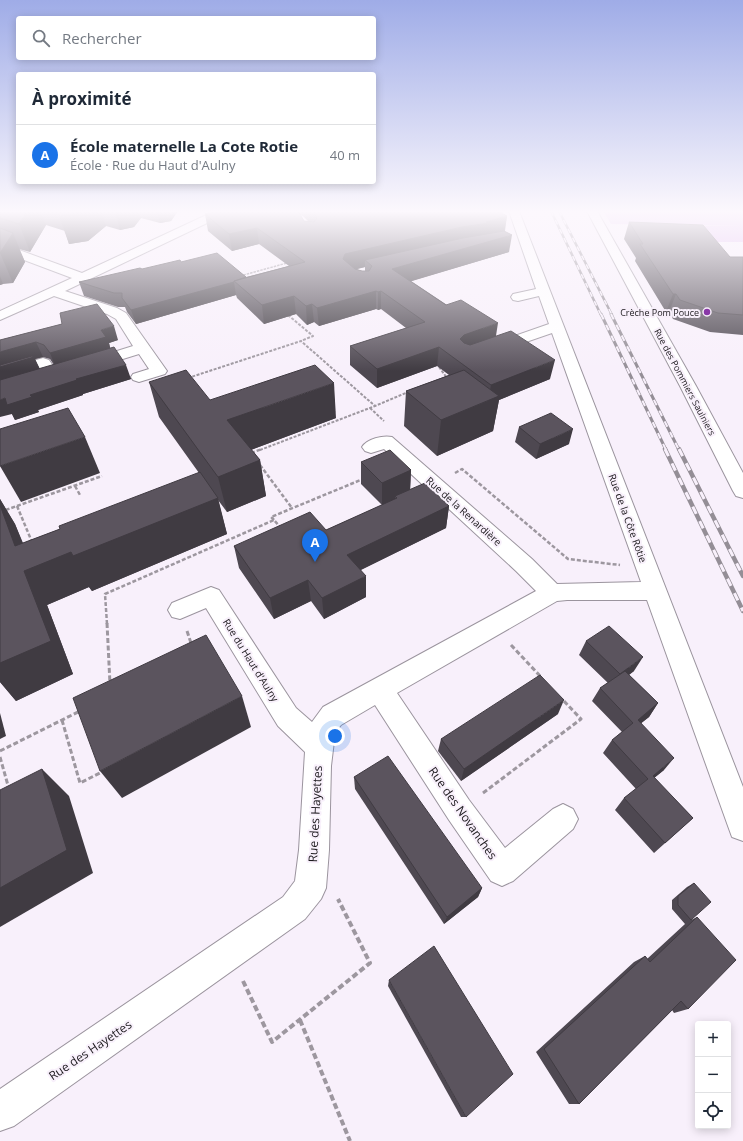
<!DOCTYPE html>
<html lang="fr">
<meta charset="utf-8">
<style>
:root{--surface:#fff;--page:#f6f6f7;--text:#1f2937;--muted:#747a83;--line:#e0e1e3;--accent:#1a73e8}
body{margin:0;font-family:"Open Sans",sans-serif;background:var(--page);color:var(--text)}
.controls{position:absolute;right:12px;bottom:12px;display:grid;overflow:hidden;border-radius:4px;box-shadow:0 2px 10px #0003}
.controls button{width:36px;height:36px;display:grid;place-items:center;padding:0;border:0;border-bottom:1px solid var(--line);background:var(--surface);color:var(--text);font:20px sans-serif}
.you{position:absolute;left:335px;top:736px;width:14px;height:14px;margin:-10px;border:3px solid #fff;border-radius:50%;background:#1a73e8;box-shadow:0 0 0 6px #1a73e833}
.badge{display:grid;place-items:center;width:26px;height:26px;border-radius:50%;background:var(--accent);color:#fff;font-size:13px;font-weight:700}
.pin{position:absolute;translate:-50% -33px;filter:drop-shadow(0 1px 2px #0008)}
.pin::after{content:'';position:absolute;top:21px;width:14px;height:12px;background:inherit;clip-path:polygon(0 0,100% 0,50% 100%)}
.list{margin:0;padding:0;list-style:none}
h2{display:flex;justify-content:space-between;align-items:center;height:52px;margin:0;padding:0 16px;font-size:17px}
h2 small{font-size:13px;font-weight:400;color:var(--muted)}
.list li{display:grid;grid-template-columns:26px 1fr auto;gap:12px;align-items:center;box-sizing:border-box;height:60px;padding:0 16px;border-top:1px solid var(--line)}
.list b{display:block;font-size:15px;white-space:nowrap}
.list p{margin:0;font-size:13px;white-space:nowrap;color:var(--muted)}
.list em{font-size:13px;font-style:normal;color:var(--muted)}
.icon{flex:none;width:22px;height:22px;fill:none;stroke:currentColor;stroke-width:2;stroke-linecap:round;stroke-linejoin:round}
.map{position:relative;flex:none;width:743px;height:1141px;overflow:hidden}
.search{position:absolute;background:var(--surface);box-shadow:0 2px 10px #0003;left:16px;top:16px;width:360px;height:44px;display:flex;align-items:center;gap:10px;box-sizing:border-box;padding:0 14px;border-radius:4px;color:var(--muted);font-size:15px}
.panel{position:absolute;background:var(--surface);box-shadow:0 2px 10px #0003;left:16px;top:72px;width:360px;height:112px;border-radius:4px}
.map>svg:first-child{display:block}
.green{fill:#deb6ef}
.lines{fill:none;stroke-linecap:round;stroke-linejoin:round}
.minor-casing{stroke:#9b949e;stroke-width:2}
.path-far4{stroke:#9d979f;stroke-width:1.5;stroke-dasharray:2.5 1;stroke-linecap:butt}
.path-far3{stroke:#9d979f;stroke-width:2;stroke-dasharray:3 1.5;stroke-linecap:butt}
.path-far2{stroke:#9d979f;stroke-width:2.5;stroke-dasharray:4 2;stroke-linecap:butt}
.path-far1{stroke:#9d979f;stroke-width:3;stroke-dasharray:5 2.5;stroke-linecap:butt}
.path{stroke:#9d979f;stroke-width:4;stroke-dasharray:6 3;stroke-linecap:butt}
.minor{fill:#fff;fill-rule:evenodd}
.rail-far2-casing{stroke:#948e96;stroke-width:2.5}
.rail-far1-casing{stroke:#948e96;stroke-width:3}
.rail-casing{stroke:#948e96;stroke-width:4.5}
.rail-far2{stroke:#f8f0fb;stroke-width:1.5;stroke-dasharray:5;stroke-linecap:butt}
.rail-far1{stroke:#f8f0fb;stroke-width:2;stroke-dasharray:6;stroke-linecap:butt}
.rail{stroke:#f8f0fb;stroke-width:3;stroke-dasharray:8;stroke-linecap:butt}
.wall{fill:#4e4851;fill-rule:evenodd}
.shaded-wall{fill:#403b42}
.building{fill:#5b545e;stroke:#403b42}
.poi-dot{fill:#8938a7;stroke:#f8f0fb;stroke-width:1.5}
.labels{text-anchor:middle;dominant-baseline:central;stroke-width:4;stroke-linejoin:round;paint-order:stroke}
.far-poi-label{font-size:9px;fill:#1c191d;stroke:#f8f0fb;text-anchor:end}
.far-street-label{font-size:9px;fill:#1c191d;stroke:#f8f0fb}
.street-label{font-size:10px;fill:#1c191d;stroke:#f8f0fb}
.near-street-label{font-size:12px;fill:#1c191d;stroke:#f8f0fb}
</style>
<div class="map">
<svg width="743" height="1141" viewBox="0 0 743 1141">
<rect width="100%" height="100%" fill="#f8f0fb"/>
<path class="green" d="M 603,211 L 743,211 L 743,242 L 698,242 L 673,226 L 741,226 L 611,224 Z"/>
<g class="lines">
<g class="minor-casing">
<g id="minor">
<path d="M 215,211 L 229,211 L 228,213 L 65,291 L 117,308 L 126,313 L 167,371 L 165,374 L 139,382 L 133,380 L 131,377 L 133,374 L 149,369 L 139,354 L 97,367 L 91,369 L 85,367 L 83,364 L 85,361 L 133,346 L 116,319 L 107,314 L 54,296 L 0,320 L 0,311 L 72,278 L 0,251 L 0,243 L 82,273 Z"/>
<path d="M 509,211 L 519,211 L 743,787 L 743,841 L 732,837 L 728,826 L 647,600 L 567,600 L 557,601 L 397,693 L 469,800 L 505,848 L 553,809 L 563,804 L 573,809 L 578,819 L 573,829 L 513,881 L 502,886 L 491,881 L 449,820 L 375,705 L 341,725 L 335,733 L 331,766 L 329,850 L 326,888 L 321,899 L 305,919 L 14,1126 L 0,1131 L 0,1089 L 283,897 L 295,881 L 299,850 L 305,752 L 278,726 L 206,608 L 180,619 L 172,617 L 168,610 L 172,603 L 211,587 L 219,590 L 296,708 L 312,722 L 323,707 L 536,591 L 516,571 L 384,449 L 371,453 L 365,451 L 362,447 C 367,439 383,435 392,437 L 532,559 L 557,584 L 641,582 L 552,333 L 494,353 L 489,351 L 486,348 L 489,345 L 549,324 L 539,296 L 518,301 L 513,300 L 511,297 L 513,294 L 536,289 Z"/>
<path d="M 587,211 L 597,211 L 696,386 L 743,473 L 743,498 L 736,496 L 733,491 L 680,386 Z"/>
<path d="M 43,358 L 49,360 L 60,376 L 58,379 L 52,381 L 46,379 L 39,369 L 0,380 L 0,370 Z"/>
</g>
</g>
<path class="path-far4" d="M 240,276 L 287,263"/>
<g class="path-far3">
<path d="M 288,315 L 313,336 L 301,341"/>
<path d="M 439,367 L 447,378"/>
<path d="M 188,378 L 301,341 L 375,406 L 408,392"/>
<path d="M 370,408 L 384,421"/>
<path d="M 260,450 L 375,406"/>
</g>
<g class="path-far2">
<path d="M 251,453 L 262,449"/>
<path d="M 260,465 L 292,508"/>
<path d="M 455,473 L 462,469 L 568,559 L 620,565"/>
<path d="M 75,486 L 80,495"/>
<path d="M 17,506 L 32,542"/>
<path d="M 0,512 L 102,476"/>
<path d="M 274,520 L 271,517 L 363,479"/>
<path d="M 107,624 L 105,594 L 274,520 L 281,528"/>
</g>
<g class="path-far1">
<path d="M 107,623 L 110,684"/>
<path d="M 187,631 L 192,646"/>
<path d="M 511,645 L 541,677"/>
<path d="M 62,720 L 80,783 L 104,771"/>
<path d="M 0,751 L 80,711"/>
<path d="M 0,757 L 9,789"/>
<path d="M 483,793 L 581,719 L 562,699"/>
</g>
<g class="path">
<path d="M 243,981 L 272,1042 L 370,963 L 338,899"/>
<path d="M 300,1020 L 350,1141"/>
</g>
<use href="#minor" class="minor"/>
<g class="rail-far2-casing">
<g id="rail-far2">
<path d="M 551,211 L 601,315"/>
<path d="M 559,211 L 612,315"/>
</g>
</g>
<g class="rail-far1-casing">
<g id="rail-far1">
<path d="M 601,314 L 666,450"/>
<path d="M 611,314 L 679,450"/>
</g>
</g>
<g class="rail-casing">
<g id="rail">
<path d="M 665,449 L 743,611"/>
<path d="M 679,449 L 743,576"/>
</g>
</g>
<use href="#rail-far2" class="rail-far2"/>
<use href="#rail-far1" class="rail-far1"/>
<use href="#rail" class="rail"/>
</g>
<g class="wall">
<path d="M 0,211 L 178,211 L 171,221 L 160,223 L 141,218 L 134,227 L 120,230 L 106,226 L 88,241 L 69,244 L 65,231 L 46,225 L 30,252 L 19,249 L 25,262 L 13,283 L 3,284 L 0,285 Z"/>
<path d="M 219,211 L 503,211 L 502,213 L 507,216 L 505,231 L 509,252 L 411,281 L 495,337 L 550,379 L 499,400 L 493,431 L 437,456 L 404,426 L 406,391 L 449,375 L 437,366 L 377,388 L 350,365 L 350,346 L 406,328 L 381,309 L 378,310 L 376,309 L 319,326 L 314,322 L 307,325 L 296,314 L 264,324 L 237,298 L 236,295 L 136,324 L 127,312 L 125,307 L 118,307 L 84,296 L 79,282 L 181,262 L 246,277 L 289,266 L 259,244 L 232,251 L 208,231 L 205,214 ZM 300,215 L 303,216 L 309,222 L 304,221 ZM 365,267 L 365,271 L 362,271 L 356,269 Z"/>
<path d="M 629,222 L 730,257 L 743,257 L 743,335 L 710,332 L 673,319 L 669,312 L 666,312 L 635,261 L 636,258 L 624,239 Z"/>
<path d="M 62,324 L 118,340 L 109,343 L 110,348 L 131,379 L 83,394 L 83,395 L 38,410 L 39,412 L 15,420 L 12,414 L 0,340 ZM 43,357 L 50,359 L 54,365 L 40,369 L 35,359 Z"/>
<path d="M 149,382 L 210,400 L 336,418 L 251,450 L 260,460 L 266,496 L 227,512 L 218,500 L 227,534 L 92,591 L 89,587 L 47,605 L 73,674 L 16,701 L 0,682 L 0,499 L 15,524 L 23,543 L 60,529 L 199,473 L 159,417 Z"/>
<path d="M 519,427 L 569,444 L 536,459 L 515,442 Z"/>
<path d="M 361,462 L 411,470 L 410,490 L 449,506 L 446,528 L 361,570 L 366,597 L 324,619 L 311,601 L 274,619 L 239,568 L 234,546 L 326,530 L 382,505 L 361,484 Z"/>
<path d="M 586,641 L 634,671 L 629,675 L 658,703 L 649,717 L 641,723 L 664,770 L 654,778 L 693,818 L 654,853 L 615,810 L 624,798 L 636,789 L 603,753 L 612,740 L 622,732 L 592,701 L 600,688 L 608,683 L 579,655 Z"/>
<path d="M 558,714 L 461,781 L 438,751 L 441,739 Z"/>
<path d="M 354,777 L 482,888 L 478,897 L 444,924 L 355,789 Z"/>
<path d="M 694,883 L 691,920 L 697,917 L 688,1009 L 674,1013 L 672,1010 L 579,1104 L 569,1104 L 536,1052 L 634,962 L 645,956 L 647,959 L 685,924 L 672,909 L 672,900 L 687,887 Z"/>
<path d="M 389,980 L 466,1117 L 461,1117 L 388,986 Z"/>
</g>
<g class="shaded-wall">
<path d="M 27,211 L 40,211 L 46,225 L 30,252 L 19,224 Z"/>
<path d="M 80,211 L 101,211 L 106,226 L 88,241 L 69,244 L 59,216 Z"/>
<path d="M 115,211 L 139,211 L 141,218 L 134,227 L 120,230 Z"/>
<path d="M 157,211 L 178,211 L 171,221 L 160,223 Z"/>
<path d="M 486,211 L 503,211 L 502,217 L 507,216 L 504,232 L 365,260 L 365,267 L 346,272 L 343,259 L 345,254 L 486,222 Z"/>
<path d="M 257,228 L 259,244 L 232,251 L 229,234 Z"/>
<path d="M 13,233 L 25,262 L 13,283 L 0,253 Z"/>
<path d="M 512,235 L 509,252 L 392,287 L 392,269 Z"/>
<path d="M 0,276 L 3,284 L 0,285 Z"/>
<path d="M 234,282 L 236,295 L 136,324 L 131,310 Z"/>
<path d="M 376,291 L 376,309 L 319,326 L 317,308 Z"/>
<path d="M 381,291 L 381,309 L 378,310 L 378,292 Z"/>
<path d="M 673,294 L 676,294 L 669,312 L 666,312 Z"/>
<path d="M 294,296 L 296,314 L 264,324 L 262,305 Z"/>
<path d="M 312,304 L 314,322 L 307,325 L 306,306 Z"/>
<path d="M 498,323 L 495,342 L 462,354 L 460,339 L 464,335 Z"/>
<path d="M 114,326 L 118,340 L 109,343 L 111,351 L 56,368 L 50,353 L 101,330 Z"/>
<path d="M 36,342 L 43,357 L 35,359 L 41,372 L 0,384 L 0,352 Z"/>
<path d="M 439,347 L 437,366 L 377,388 L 377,369 Z"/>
<path d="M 555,360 L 550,379 L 499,400 L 493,431 L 437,456 L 441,420 L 488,401 L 491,385 Z"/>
<path d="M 126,365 L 131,379 L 83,394 L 83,395 L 38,410 L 39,412 L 15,420 L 12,414 L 0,417 L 0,400 L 5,398 L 30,395 L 76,379 Z"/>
<path d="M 334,383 L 336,418 L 235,456 L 227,420 Z"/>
<path d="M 573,429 L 569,444 L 536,459 L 540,444 Z"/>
<path d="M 85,437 L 100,473 L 21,502 L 0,466 Z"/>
<path d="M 260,460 L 266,496 L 227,512 L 218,477 Z"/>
<path d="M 411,470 L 410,492 L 395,496 L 395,499 L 382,505 L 382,483 Z"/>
<path d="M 218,498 L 227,534 L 92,591 L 89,587 L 47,605 L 73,674 L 16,701 L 0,682 L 0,663 L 24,571 L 0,505 L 0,499 L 15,524 L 32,567 L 71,552 Z"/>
<path d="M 449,506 L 446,528 L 348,576 L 347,555 Z"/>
<path d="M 366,576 L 366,597 L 324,619 L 322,598 Z"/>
<path d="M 308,580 L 311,601 L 274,619 L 270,598 Z"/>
<path d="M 643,657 L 634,671 L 612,687 L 620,674 Z"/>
<path d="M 242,696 L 251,727 L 122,798 L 100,771 Z"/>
<path d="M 564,700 L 558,714 L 461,781 L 464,769 Z"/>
<path d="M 658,703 L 649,717 L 629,733 L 638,720 Z"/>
<path d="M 0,713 L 6,736 L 0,739 Z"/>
<path d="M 674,758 L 664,770 L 643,787 L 653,776 Z"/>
<path d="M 42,769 L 69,796 L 93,873 L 0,927 L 0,888 Z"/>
<path d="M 482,888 L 478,897 L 444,924 L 447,917 Z"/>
</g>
<g class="building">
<path d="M 0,211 L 27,211 L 19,224 L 0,218 Z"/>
<path d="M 60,211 L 80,211 L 78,213 L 59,216 Z"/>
<path d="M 219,211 L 298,211 L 304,221 L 314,222 L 317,218 L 312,211 L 497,211 L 507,216 L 486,222 L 489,223 L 462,227 L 345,254 L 343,259 L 355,269 L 362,271 L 369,271 L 372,266 L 365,260 L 463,238 L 504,231 L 512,235 L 392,269 L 446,305 L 461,300 L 498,323 L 464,335 L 460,339 L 464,343 L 470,345 L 511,331 L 555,360 L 491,385 L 439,347 L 377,369 L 350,346 L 425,322 L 381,291 L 378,292 L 376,291 L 317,308 L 312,304 L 306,306 L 294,296 L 262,305 L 234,281 L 305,262 L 257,228 L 229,234 L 205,214 Z"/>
<path d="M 629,222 L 703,225 L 730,257 L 743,257 L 743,315 L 718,313 L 680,300 L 676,294 L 673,294 L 640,244 L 643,244 Z"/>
<path d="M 0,228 L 13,233 L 0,253 Z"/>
<path d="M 217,253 L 246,277 L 234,281 L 234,282 L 131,310 L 122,298 L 122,293 L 114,293 L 79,282 L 140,268 L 142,269 L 180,260 L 181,262 Z"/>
<path d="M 97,304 L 114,326 L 101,330 L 106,337 L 50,353 L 44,345 L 36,342 L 0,352 L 0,340 L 62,324 L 60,313 Z"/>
<path d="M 114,347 L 126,365 L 76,379 L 77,380 L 30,395 L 32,397 L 7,405 L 5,398 L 0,400 L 0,380 Z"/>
<path d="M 32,356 L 34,357 L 0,367 L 0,365 Z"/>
<path d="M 315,365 L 334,383 L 227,420 L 260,460 L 218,477 L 149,382 L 186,370 L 210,400 Z"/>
<path d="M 464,370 L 499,396 L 441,420 L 406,391 Z"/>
<path d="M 68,408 L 85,437 L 0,466 L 0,429 Z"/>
<path d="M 551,413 L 573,429 L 540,444 L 519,427 Z"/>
<path d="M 390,450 L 411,470 L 382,483 L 361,462 Z"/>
<path d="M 200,472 L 218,498 L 73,556 L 71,552 L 24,571 L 51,641 L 0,663 L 0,505 L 15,546 L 60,529 L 59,526 Z"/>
<path d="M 425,483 L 449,506 L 347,555 L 366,576 L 322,598 L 308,580 L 270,598 L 234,546 L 310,512 L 326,530 L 397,498 L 395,496 Z"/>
<path d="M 609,626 L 643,657 L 620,674 L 586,641 Z"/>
<path d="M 206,635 L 242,696 L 100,771 L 73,698 Z"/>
<path d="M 625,671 L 658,703 L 638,720 L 674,758 L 653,776 L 693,818 L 665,843 L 624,798 L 648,779 L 612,740 L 633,723 L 600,688 Z"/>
<path d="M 540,675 L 564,700 L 464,769 L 441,739 Z"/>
<path d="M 388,756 L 482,888 L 447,917 L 354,777 Z"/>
<path d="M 42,769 L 67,850 L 0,888 L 0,790 Z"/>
<path d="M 694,883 L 711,902 L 691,920 L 678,905 L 678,896 Z"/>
<path d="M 697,917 L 736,960 L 688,1009 L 681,1001 L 579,1104 L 544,1049 L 645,956 L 650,962 Z"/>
<path d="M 434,946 L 513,1074 L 466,1117 L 389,980 Z"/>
</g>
<linearGradient id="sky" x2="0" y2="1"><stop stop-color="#9face7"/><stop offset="0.57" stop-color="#fcf8fd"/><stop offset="1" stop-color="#fcf8fd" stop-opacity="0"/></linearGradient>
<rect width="743" height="371" fill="url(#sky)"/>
<circle class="poi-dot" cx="707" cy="312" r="4"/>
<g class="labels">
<g class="far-poi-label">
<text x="699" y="312">Crèche Pom Pouce</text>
</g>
<g class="far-street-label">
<text transform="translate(685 382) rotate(62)">Rue des Pommiers Saulniers</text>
</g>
<g class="street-label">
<text transform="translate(464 511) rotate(42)">Rue de la Renardière</text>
<text transform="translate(628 518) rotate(70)">Rue de la Côte Rôtie</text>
<text transform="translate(251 660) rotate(58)">Rue du Haut d'Aulny</text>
</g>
<g class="near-street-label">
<text transform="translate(463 813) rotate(55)">Rue des Novanches</text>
<text transform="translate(315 814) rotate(-87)">Rue des Hayettes</text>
<text transform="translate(90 1050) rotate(-34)">Rue des Hayettes</text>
</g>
</g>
</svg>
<div class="controls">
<button>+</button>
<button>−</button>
<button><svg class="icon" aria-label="locate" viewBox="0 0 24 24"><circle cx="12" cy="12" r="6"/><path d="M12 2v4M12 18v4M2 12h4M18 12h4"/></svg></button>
</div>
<div class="you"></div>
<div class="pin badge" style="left:315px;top:562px">A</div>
<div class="search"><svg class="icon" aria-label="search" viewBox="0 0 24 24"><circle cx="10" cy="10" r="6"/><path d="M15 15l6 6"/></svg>Rechercher</div>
<section class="panel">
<h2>À proximité<small></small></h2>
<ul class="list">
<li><span class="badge">A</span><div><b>École maternelle La Cote Rotie</b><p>École · Rue du Haut d'Aulny</p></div><em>40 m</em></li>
</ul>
</section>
</div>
